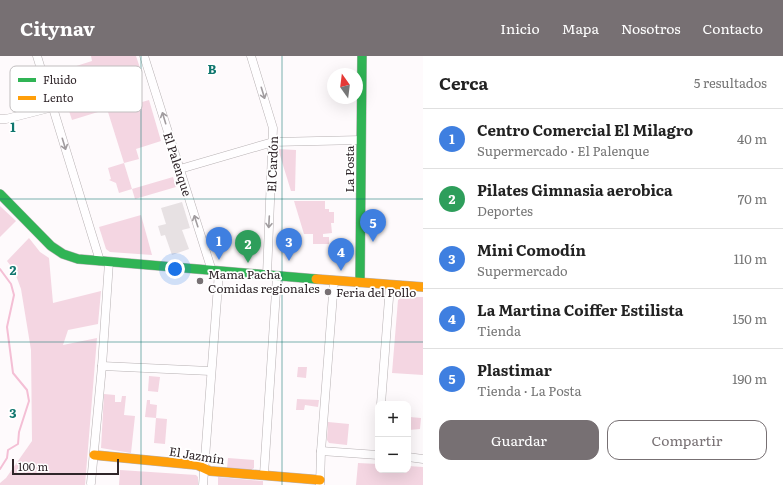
<!DOCTYPE html>
<html lang="es">
<meta charset="utf-8">
<style>
:root{--surface:#fff;--page:#f2f2f2;--text:#222;--muted:#767676;--line:#e0e0e0;--accent:#777073}
body{margin:0;font-family:Literata,serif;background:var(--page);color:var(--text)}
.controls{position:absolute;right:12px;bottom:12px;display:grid;overflow:hidden;border-radius:8px;box-shadow:0 4px 16px #0002}
.controls button{width:36px;height:36px;display:grid;place-items:center;padding:0;border:0;border-bottom:1px solid var(--line);background:var(--surface);color:var(--text);font:20px sans-serif}
.compass{position:absolute;left:327px;top:12px;width:36px;height:36px;border-radius:50%;background:var(--surface);box-shadow:0 4px 16px #0002;rotate:346deg}
.scale{position:absolute;left:12px;bottom:10px;width:107px;box-sizing:border-box;padding-left:4px;border:2px solid #2f2529;border-top:0;font-size:11px;line-height:14px;white-space:nowrap;color:#2f2529;-webkit-text-stroke:3px #fff;paint-order:stroke}
.you{position:absolute;left:175px;top:213px;width:14px;height:14px;margin:-10px;border:3px solid #fff;border-radius:50%;background:#1a73e8;box-shadow:0 0 0 6px #1a73e833}
.badge{display:grid;place-items:center;width:26px;height:26px;border-radius:50%;background:var(--accent);color:#fff;font-size:13px;font-weight:700}
.pin{position:absolute;translate:-50% -33px;filter:drop-shadow(0 1px 2px #0008)}
.pin::after{content:'';position:absolute;top:21px;width:14px;height:12px;background:inherit;clip-path:polygon(0 0,100% 0,50% 100%)}
.list{margin:0;padding:0;list-style:none}
h2{display:flex;justify-content:space-between;align-items:center;height:52px;margin:0;padding:0 16px;font-size:17px}
h2 small{font-size:13px;font-weight:400;color:var(--muted)}
.list li{display:grid;grid-template-columns:26px 1fr auto;gap:12px;align-items:center;box-sizing:border-box;height:60px;padding:0 16px;border-top:1px solid var(--line)}
.list b{display:block;font-size:15px;white-space:nowrap}
.list p{margin:0;font-size:13px;white-space:nowrap;color:var(--muted)}
.list em{font-size:13px;font-style:normal;color:var(--muted)}
.actions{display:flex;gap:8px;padding:12px 16px}
.actions a{flex:1;padding:9px 0;border:1px solid var(--accent);border-radius:12px;text-align:center;font-size:14px;color:var(--accent)}
.actions .main{background:var(--accent);color:#fff}
.map{position:relative;flex:none;width:423px;height:429px;overflow:hidden}
header{display:flex;align-items:center;gap:24px;box-sizing:border-box;height:56px;padding:0 20px;background:var(--accent);color:#fff}
header strong{font-size:19px}
nav{display:flex;gap:22px;margin-inline-start:auto;font-size:14px}
main{display:flex}
aside{flex:1;background:var(--surface)}
.map>svg:first-child{display:block}
.green{fill:#f4d6e2}
.lines{fill:none;stroke-linecap:round;stroke-linejoin:round}
.stream{stroke:#f4bfd5;stroke-width:2}
.building{fill:#e7e1e3}
.street-casing{stroke:#b7b1b3;stroke-width:9}
.fast-casing{stroke:#b7b1b3;stroke-width:10}
.slow-casing{stroke:#b7b1b3;stroke-width:10}
.street{stroke:#fffeff;stroke-width:8}
.fast{stroke:#30b455;stroke-width:9}
.slow{stroke:#ff9f0a;stroke-width:9}
.oneway{stroke:#a19c9f}
.grid{fill:none;stroke:#0f766e;stroke-width:1;stroke-opacity:0.55}
.poi-dot{fill:#777073;stroke:#fff;stroke-width:1.5}
.labels{text-anchor:middle;dominant-baseline:central;stroke-width:3.5;stroke-linejoin:round;paint-order:stroke}
.street-label{font-size:12px;fill:#2f2529;stroke:#fff}
.poi-label{font-size:12px;fill:#2f2529;stroke:#fff;text-anchor:start}
.key{fill:#fff;stroke:#c1bebf;stroke-width:1}
.key-label{font-size:11px;fill:#2f2529}
.grid-label{font-size:13px;text-anchor:middle;font-weight:bold;fill:#0f766e;stroke:#fff;stroke-width:3.5;stroke-linejoin:round;paint-order:stroke}
</style>
<header>
<strong>Citynav</strong>
<nav><a>Inicio</a><a>Mapa</a><a>Nosotros</a><a>Contacto</a></nav>
</header>
<main>
<div class="map">
<svg width="423" height="429" viewBox="0 0 423 429">
<rect width="100%" height="100%" fill="#fefafc"/>
<g class="green">
<path d="M 91,0 L 136,0 L 142,18 L 59,44 L 51,18 L 92,5 Z"/>
<path d="M 149,44 L 161,85 L 136,93 L 139,103 L 124,107 L 132,133 L 173,121 L 176,131 L 135,143 L 132,133 L 119,137 L 116,127 L 109,124 L 111,123 L 108,112 L 124,107 L 108,56 Z"/>
<path d="M 95,46 L 98,56 L 72,64 L 69,55 Z"/>
<path d="M 278,93 L 296,94 L 295,135 L 291,135 Z"/>
<path d="M 294,145 L 325,145 L 325,153 L 329,153 L 329,156 L 334,156 L 334,167 L 331,167 L 332,177 L 323,178 L 323,181 L 329,181 L 329,188 L 313,188 L 313,178 L 304,178 Z"/>
<path d="M 0,150 L 16,165 L 0,181 Z"/>
<path d="M 141,159 L 152,199 L 110,196 L 106,193 L 99,171 Z"/>
<path d="M 29,182 L 40,196 L 49,202 L 53,247 L 101,235 L 98,268 L 68,274 L 63,289 L 97,282 L 85,429 L 0,429 L 0,427 L 6,422 L 32,385 L 31,294 L 21,233 L 14,214 L 7,205 Z"/>
<path d="M 403,241 L 423,241 L 423,319 L 392,317 L 398,244 Z"/>
<path d="M 298,311 L 307,311 L 306,322 L 297,321 Z"/>
<path d="M 149,320 L 160,321 L 158,336 L 148,335 Z"/>
<path d="M 104,338 L 115,339 L 115,346 L 121,346 L 122,340 L 126,340 L 124,359 L 135,360 L 131,397 L 101,392 Z"/>
<path d="M 297,343 L 319,344 L 318,351 L 305,349 L 304,354 L 296,354 Z"/>
<path d="M 147,344 L 150,344 L 150,348 L 157,349 L 156,362 L 167,363 L 165,388 L 154,387 L 156,362 L 145,361 Z"/>
<path d="M 410,361 L 421,362 L 420,373 L 409,374 Z"/>
<path d="M 328,366 L 349,368 L 347,389 L 329,387 L 327,384 Z"/>
<path d="M 228,402 L 254,404 L 254,412 L 250,415 L 227,413 Z"/>
<path d="M 358,407 L 378,408 L 378,414 L 408,414 L 408,410 L 423,411 L 423,429 L 356,429 Z"/>
<path d="M 120,414 L 196,419 L 198,421 L 198,429 L 119,429 Z"/>
<path d="M 218,421 L 263,425 L 263,429 L 218,429 Z"/>
</g>
<g class="lines">
<path class="stream" d="M 0,213 L 11,228 L 14,239 L 7,271 L 13,317 L 27,334 L 29,345 L 19,376 L 18,388 L 8,394 L 7,402 L 0,413"/>
</g>
<path class="building" d="M 182,146 L 190,172 L 182,174 L 189,193 L 172,199 L 165,179 L 161,180 L 158,170 L 166,168 L 161,152 Z"/>
<g class="lines">
<g class="street-casing">
<g id="street">
<path d="M 37,0 L 100,205"/>
<path d="M 144,0 L 212,215"/>
<path d="M 251,0 L 273,72 L 267,219"/>
<path d="M 0,63 L 6,63 L 53,51"/>
<path d="M 180,113 L 273,86 L 361,84"/>
<path d="M 102,310 L 210,315"/>
<path d="M 381,348 L 390,229"/>
<path d="M 321,395 L 378,399"/>
<path d="M 408,401 L 423,403"/>
<path d="M 264,418 L 277,220"/>
<path d="M 91,427 L 102,310 L 109,206"/>
<path d="M 203,429 L 219,216"/>
<path d="M 320,429 L 321,395 L 334,225"/>
</g>
</g>
<g class="fast-casing">
<g id="fast">
<path d="M 0,138 L 51,190 L 63,198 L 78,203 L 316,223"/>
<path d="M 360,226 L 362,0"/>
</g>
</g>
<g class="slow-casing">
<g id="slow">
<path d="M 316,223 L 423,231"/>
<path d="M 94,399 L 197,409 L 210,415 L 320,424"/>
</g>
</g>
<use href="#street" class="street"/>
<use href="#fast" class="fast"/>
<use href="#slow" class="slow"/>
</g>
<defs><path id="oneway-shaft" d="M-6 0H5M1.5-3L5.5 0L1.5 3" fill="none" stroke-width="1.6" stroke-linecap="round" stroke-linejoin="round"/></defs>
<g class="oneway">
<use href="#oneway-shaft" transform="translate(263 37) rotate(73)"/>
<use href="#oneway-shaft" transform="translate(164 62) rotate(-107)"/>
<use href="#oneway-shaft" transform="translate(64 88) rotate(73)"/>
<use href="#oneway-shaft" transform="translate(196 165) rotate(-108)"/>
<use href="#oneway-shaft" transform="translate(269 166) rotate(93)"/>
</g>
<path class="grid" d="M 141,0 L 141,429M 282,0 L 282,429M 0,143 L 423,143M 0,286 L 423,286"/>
<g class="poi-dot">
<circle cx="200" cy="225" r="4"/>
<circle cx="328" cy="236" r="4"/>
</g>
<g class="labels">
<g class="street-label">
<text transform="translate(178 108) rotate(72)">El Palenque</text>
<text transform="translate(272 108) rotate(-88)">El Cardón</text>
<text transform="translate(349 113) rotate(-90)">La Posta</text>
<text transform="translate(197 399) rotate(9)">El Jazmín</text>
</g>
<g class="poi-label">
<text x="208" y="218">Mama Pacha<tspan x="208" dy="14">Comidas regionales</tspan></text>
<text x="336" y="236">Feria del Pollo</text>
</g>
</g>
<rect x="10" y="10" width="132" height="46" rx="6" class="key"/>
<rect x="18" y="22" width="18" height="4" fill="#30b455"/>
<rect x="18" y="40" width="18" height="4" fill="#ff9f0a"/>
<g class="key-label">
<text x="43" y="28">Fluido</text>
<text x="43" y="46">Lento</text>
</g>
<g class="grid-label">
<text x="212" y="18">B</text>
<text x="13" y="76">1</text>
<text x="13" y="219">2</text>
<text x="13" y="362">3</text>
</g>
</svg>
<div class="controls">
<button>+</button>
<button>−</button>
</div>
<svg class="compass" viewBox="-18 -18 36 36"><path d="M0-13l5 13h-10z" fill="#e53935"/><path d="M0 13l5-13h-10z" fill="#767676"/></svg>
<div class="scale">100 m</div>
<div class="you"></div>
<div class="pin badge" style="left:219px;top:204px;background:#3f7fe0">1</div>
<div class="pin badge" style="left:248px;top:207px;background:#2e9e5b">2</div>
<div class="pin badge" style="left:289px;top:205px;background:#3f7fe0">3</div>
<div class="pin badge" style="left:341px;top:215px;background:#3f7fe0">4</div>
<div class="pin badge" style="left:373px;top:186px;background:#3f7fe0">5</div>
</div>
<aside>
<h2>Cerca<small>5 resultados</small></h2>
<ul class="list">
<li><span class="badge" style="background:#3f7fe0">1</span><div><b>Centro Comercial El Milagro</b><p>Supermercado · El Palenque</p></div><em>40 m</em></li>
<li><span class="badge" style="background:#2e9e5b">2</span><div><b>Pilates Gimnasia aerobica</b><p>Deportes</p></div><em>70 m</em></li>
<li><span class="badge" style="background:#3f7fe0">3</span><div><b>Mini Comodín</b><p>Supermercado</p></div><em>110 m</em></li>
<li><span class="badge" style="background:#3f7fe0">4</span><div><b>La Martina Coiffer Estilista</b><p>Tienda</p></div><em>150 m</em></li>
<li><span class="badge" style="background:#3f7fe0">5</span><div><b>Plastimar</b><p>Tienda · La Posta</p></div><em>190 m</em></li>
</ul>
<div class="actions"><a class="main">Guardar</a><a>Compartir</a></div>
</aside>
</main>
